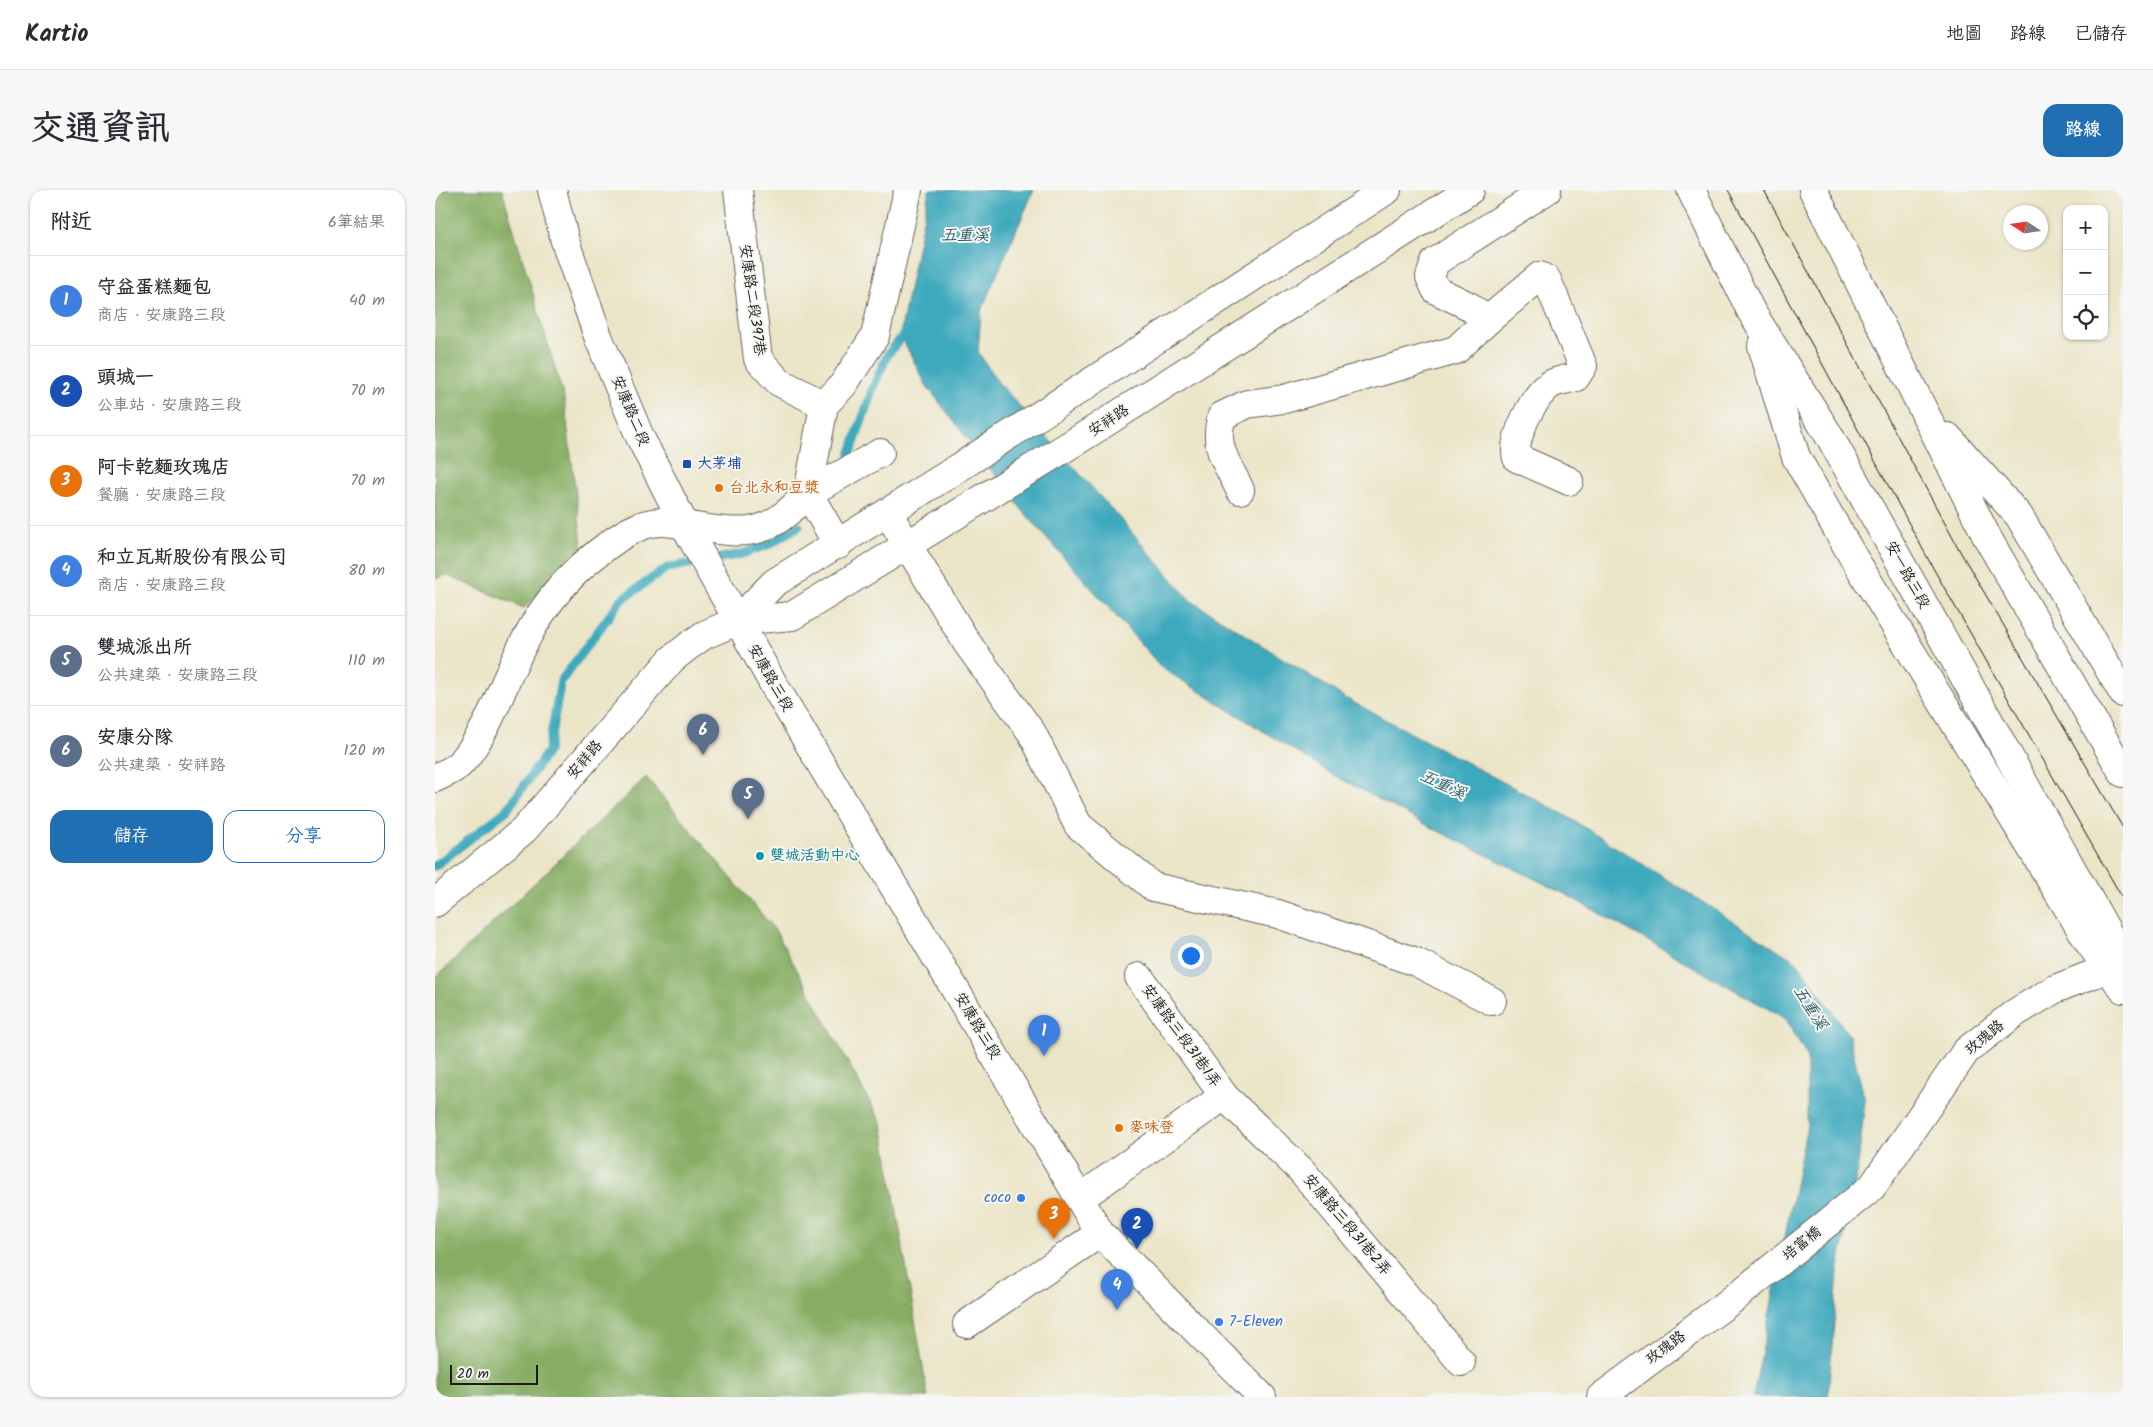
<!DOCTYPE html>
<html lang="zh-TW">
<meta charset="utf-8">
<style>
:root{--surface:#fff;--page:#f7f7f7;--text:#2b2b33;--muted:#7c7c81;--line:#e1e1e2;--accent:#1f6fb2}
body{margin:0;font-family:Kalam,"LXGW WenKai TC",sans-serif;background:var(--page);color:var(--text)}
.controls{position:absolute;right:15px;top:15px;display:grid;overflow:hidden;border-radius:10px;box-shadow:0 1px 4px #0004}
.controls button{width:45px;height:45px;display:grid;place-items:center;padding:0;border:0;border-bottom:1px solid var(--line);background:var(--surface);color:var(--text);font:25px sans-serif}
.compass{position:absolute;left:1568px;top:15px;width:45px;height:45px;border-radius:50%;background:var(--surface);box-shadow:0 1px 4px #0004;rotate:282deg}
.scale{position:absolute;left:15px;bottom:12px;width:88px;box-sizing:border-box;padding-left:5px;border:2px solid #1c1c1c;border-top:0;font-size:14px;line-height:18px;white-space:nowrap;color:#1c1c1c;-webkit-text-stroke:4px #f6f6f2;paint-order:stroke}
.you{position:absolute;left:755px;top:765px;width:18px;height:18px;margin:-12px;border:4px solid #fff;border-radius:50%;background:#1a73e8;box-shadow:0 0 0 8px #1a73e833}
.badge{display:grid;place-items:center;width:32px;height:32px;border-radius:50%;background:var(--accent);color:#fff;font-size:16px;font-weight:700}
.pin{position:absolute;translate:-50% -41px;filter:drop-shadow(0 1px 2px #0008)}
.pin::after{content:'';position:absolute;top:26px;width:18px;height:15px;background:inherit;clip-path:polygon(0 0,100% 0,50% 100%)}
.list{margin:0;padding:0;list-style:none}
h2{display:flex;justify-content:space-between;align-items:center;height:65px;margin:0;padding:0 20px;font-size:21px}
h2 small{font-size:16px;font-weight:400;color:var(--muted)}
.list li{display:grid;grid-template-columns:32px 1fr auto;gap:15px;align-items:center;box-sizing:border-box;height:90px;padding:0 20px;border-top:1px solid var(--line)}
.list b{display:block;font-size:19px;white-space:nowrap}
.list p{margin:0;font-size:16px;white-space:nowrap;color:var(--muted)}
.list em{font-size:16px;font-style:normal;color:var(--muted)}
.actions{display:flex;gap:10px;padding:15px 20px}
.actions a{flex:1;padding:11px 0;border:1px solid var(--accent);border-radius:15px;text-align:center;font-size:18px;color:var(--accent)}
.actions .main{background:var(--accent);color:#fff}
.icon{flex:none;width:28px;height:28px;fill:none;stroke:currentColor;stroke-width:2;stroke-linecap:round;stroke-linejoin:round}
.map{position:relative;flex:none;width:1688px;height:1207px;overflow:hidden;border-radius:15px}
header{display:flex;align-items:center;gap:30px;box-sizing:border-box;height:70px;padding:0 25px;background:var(--surface);border-bottom:1px solid var(--line)}
header strong{font-size:24px}
nav{display:flex;gap:28px;margin-inline-start:auto;font-size:18px}
.intro{display:flex;align-items:center;justify-content:space-between;box-sizing:border-box;height:120px;padding:0 30px}
h1{margin:0;font-size:35px}
.button{padding:12px 22px;border-radius:15px;background:var(--accent);color:#fff;font-size:18px;font-weight:700}
main{display:flex;gap:30px;padding:0 30px}
aside{flex:1;background:var(--surface);border-radius:15px;box-shadow:0 1px 4px #0004}
.map>svg:first-child{display:block}
.forest{fill:#86ad63;stroke:#516440}
.water{fill:#3ea9bd;stroke:#2d626c}
.lines{fill:none;stroke-linecap:round;stroke-linejoin:round}
.stream{stroke:#3ea9bd;stroke-width:9}
.minor-casing{stroke:#646258;stroke-width:30}
.major-casing{stroke:#646258;stroke-width:30}
.minor{stroke:#fff;stroke-width:28}
.major{stroke:#fff;stroke-width:28}
.tram{stroke:#1c1c1c;stroke-width:1}
.transit-dot{fill:#1a4fb4;stroke:#f6f6f2;stroke-width:2}
.food-dot{fill:#e8710a;stroke:#f6f6f2;stroke-width:2}
.culture-dot{fill:#0f9aa8;stroke:#f6f6f2;stroke-width:2}
.shop-dot{fill:#3f7fe0;stroke:#f6f6f2;stroke-width:2}
.labels{text-anchor:middle;dominant-baseline:central;stroke-width:4;stroke-linejoin:round;paint-order:stroke}
.street-label{font-size:15px;fill:#1c1c1c;stroke:#f6f6f2}
.transit-label{font-size:15px;fill:#164399;stroke:#f6f6f2;text-anchor:start}
.food-label{font-size:15px;fill:#c56008;stroke:#f6f6f2;text-anchor:start}
.culture-label{font-size:15px;fill:#0d838f;stroke:#f6f6f2;text-anchor:start}
.shop-label{font-size:15px;fill:#366cbe;stroke:#f6f6f2;text-anchor:end}
.water-label{font-size:16px;font-style:italic;fill:#2b5b64;stroke:#f6f6f2}
</style>
<header>
<strong>Kartio</strong>
<nav><a>地圖</a><a>路線</a><a>已儲存</a></nav>
</header>
<div class="intro"><h1>交通資訊</h1><a class="button">路線</a></div>
<main>
<aside>
<h2>附近<small>6筆結果</small></h2>
<ul class="list">
<li><span class="badge" style="background:#3f7fe0">1</span><div><b>守益蛋糕麵包</b><p>商店 · 安康路三段</p></div><em>40 m</em></li>
<li><span class="badge" style="background:#1a4fb4">2</span><div><b>頭城一</b><p>公車站 · 安康路三段</p></div><em>70 m</em></li>
<li><span class="badge" style="background:#e8710a">3</span><div><b>阿卡乾麵玫瑰店</b><p>餐廳 · 安康路三段</p></div><em>70 m</em></li>
<li><span class="badge" style="background:#3f7fe0">4</span><div><b>和立瓦斯股份有限公司</b><p>商店 · 安康路三段</p></div><em>80 m</em></li>
<li><span class="badge" style="background:#5c6f8a">5</span><div><b>雙城派出所</b><p>公共建築 · 安康路三段</p></div><em>110 m</em></li>
<li><span class="badge" style="background:#5c6f8a">6</span><div><b>安康分隊</b><p>公共建築 · 安祥路</p></div><em>120 m</em></li>
</ul>
<div class="actions"><a class="main">儲存</a><a>分享</a></div>
</aside>
<div class="map">
<svg width="1688" height="1207" viewBox="0 0 1688 1207">
<rect width="100%" height="100%" fill="#f6f6f2"/>
<filter id="ink" filterUnits="userSpaceOnUse"><feTurbulence type="fractalNoise" baseFrequency=".02" numOctaves="2"/><feDisplacementMap in="SourceGraphic" scale="10" xChannelSelector="R" yChannelSelector="G"/><feConvolveMatrix kernelMatrix="1 2 1 2 8 2 1 2 1" color-interpolation-filters="sRGB"/></filter>
<filter id="wash" filterUnits="userSpaceOnUse"><feTurbulence type="fractalNoise" baseFrequency=".0096" numOctaves="4" result="noise"/><feDisplacementMap in="SourceGraphic" scale="20" xChannelSelector="R" yChannelSelector="G"/><feGaussianBlur stdDeviation="1.12" result="paint"/><feColorMatrix in="noise" values="0 0 0 0 0 0 0 0 0 0 0 0 0 0 0 0 0 1.4 0 .05"/><feComposite in="paint" operator="in"/></filter>
<g filter="url(#wash)">
<rect width="100%" height="100%" fill="#ebe5c8"/>
<g class="forest">
<path d="M 0,0 L 67,0 L 129,208 L 148,363 L 89,418 L 11,385 L 0,389 Z"/>
<path d="M 211,587 L 340,740 L 447,934 L 493,1207 L 0,1207 L 0,788 Z"/>
</g>
<path class="water" d="M 494,0 L 599,0 L 546,121 L 543,162 L 563,192 L 686,330 L 755,410 L 912,509 L 1130,625 L 1362,772 L 1414,845 L 1430,911 L 1422,984 L 1403,1082 L 1393,1207 L 1318,1207 L 1372,935 L 1372,866 L 1351,829 L 1130,704 L 997,638 L 897,584 L 727,478 L 588,321 L 491,195 L 465,144 Z"/>
<g class="lines">
<g class="stream">
<path d="M 415,265 L 439,195 L 453,164 L 473,139"/>
<path d="M 0,676 L 72,620 L 113,561 L 126,491 L 186,410 L 232,378 L 307,364 L 335,354 L 364,336"/>
</g>
</g>
</g>
<g filter="url(#ink)">
<g class="lines">
<g class="minor-casing">
<g id="minor">
<path d="M 303,0 L 323,169 L 344,192 L 389,215"/>
<path d="M 1112,0 L 1000,72 L 995,87 L 1001,100 L 1034,116 L 1052,131 L 1105,86 L 1112,90 L 1148,176 L 1141,187 C 1134,189 1125,190 1118,193 C 1100,202 1076,249 1082,268 L 1134,291"/>
<path d="M 1256,0 L 1316,121 L 1395,247 L 1688,770"/>
<path d="M 1378,0 L 1552,347 L 1688,583"/>
<path d="M 1327,156 L 1361,267 L 1417,365 L 1655,754 L 1688,799"/>
<path d="M 1513,247 L 1584,326 L 1688,503"/>
<path d="M 805,300 C 793,273 777,258 787,226 L 812,214 L 849,209 L 1021,160 L 1052,131"/>
<path d="M 373,303 L 389,215 L 408,195 L 440,146 L 473,0"/>
<path d="M 373,303 L 445,263"/>
<path d="M 453,323 L 532,453 L 597,543 L 643,635 L 718,697 L 843,724 L 981,772 L 1057,811"/>
<path d="M 302,431 L 339,393 L 514,284 L 952,0"/>
<path d="M 0,588 C 8,584 20,580 26,573 C 57,537 68,490 91,449 C 108,416 134,385 164,362 C 182,348 203,332 227,332 C 238,332 250,336 261,337 C 318,346 332,345 373,303 L 403,355"/>
<path d="M 0,713 L 89,640 L 237,469 L 255,455 L 269,445 L 302,431 L 357,426 L 651,245 L 1035,0"/>
<path d="M 704,787 L 789,906 L 867,981 L 1026,1172"/>
<path d="M 644,1009 L 789,906"/>
<path d="M 532,1134 L 665,1043"/>
<path d="M 1166,1207 L 1297,1110 L 1437,997 L 1531,861 L 1580,823 L 1620,799 L 1674,778 L 1688,776"/>
</g>
</g>
<g class="major-casing">
<path id="major" d="M 117,0 L 130,51 L 164,149 L 205,247 L 250,336 L 339,495 L 665,1043 L 827,1207"/>
</g>
<use href="#minor" class="minor"/>
<use href="#major" class="major"/>
<g class="tram">
<path d="M 1293,0 L 1498,378 L 1688,709"/>
<path d="M 1329,0 L 1526,363 L 1688,638"/>
</g>
</g>
</g>
<rect class="transit-dot" x="247" y="269" width="10" height="10" rx="2.5"/>
<g class="food-dot">
<circle cx="284" cy="298" r="5"/>
<circle cx="684" cy="938" r="5"/>
</g>
<circle class="culture-dot" cx="325" cy="666" r="5"/>
<g class="shop-dot">
<circle cx="586" cy="1008" r="5"/>
<circle cx="784" cy="1132" r="5"/>
</g>
<g class="labels">
<g class="street-label">
<text transform="translate(317 110) rotate(82)">安康路二段397巷</text>
<text transform="translate(195 221) rotate(67)">安康路二段</text>
<text transform="translate(674 231) rotate(-33)">安祥路</text>
<text transform="translate(1472 385) rotate(61)">安一路三段</text>
<text transform="translate(335 488) rotate(60)">安康路三段</text>
<text transform="translate(150 570) rotate(-50)">安祥路</text>
<text transform="translate(542 836) rotate(59)">安康路三段</text>
<text transform="translate(746 846) rotate(54)">安康路三段31巷1弄</text>
<text transform="translate(1550 848) rotate(-40)">玫瑰路</text>
<text transform="translate(912 1035) rotate(50)">安康路三段31巷2弄</text>
<text transform="translate(1367 1054) rotate(-39)">培富橋</text>
<text transform="translate(1231 1158) rotate(-37)">玫瑰路</text>
</g>
<g class="transit-label">
<text x="262" y="274">大茅埔</text>
</g>
<g class="food-label">
<text x="294" y="298">台北永和豆漿</text>
<text x="694" y="938">麥味登</text>
</g>
<g class="culture-label">
<text x="335" y="666">雙城活動中心</text>
</g>
<g class="shop-label">
<text x="576" y="1008">coco</text>
<text x="794" y="1132" text-anchor="start">7-Eleven</text>
</g>
<g class="water-label">
<text x="530" y="45">五重溪</text>
<text transform="translate(1008 595) rotate(25)">五重溪</text>
<text transform="translate(1375 818) rotate(58)">五重溪</text>
</g>
</g>
</svg>
<div class="controls">
<button>+</button>
<button>−</button>
<button><svg class="icon" aria-label="locate" viewBox="0 0 24 24"><circle cx="12" cy="12" r="6"/><path d="M12 2v4M12 18v4M2 12h4M18 12h4"/></svg></button>
</div>
<svg class="compass" viewBox="-18 -18 36 36"><path d="M0-13l5 13h-10z" fill="#e53935"/><path d="M0 13l5-13h-10z" fill="#7c7c81"/></svg>
<div class="scale">20 m</div>
<div class="you"></div>
<div class="pin badge" style="left:609px;top:866px;background:#3f7fe0">1</div>
<div class="pin badge" style="left:702px;top:1059px;background:#1a4fb4">2</div>
<div class="pin badge" style="left:619px;top:1049px;background:#e8710a">3</div>
<div class="pin badge" style="left:682px;top:1120px;background:#3f7fe0">4</div>
<div class="pin badge" style="left:313px;top:629px;background:#5c6f8a">5</div>
<div class="pin badge" style="left:268px;top:565px;background:#5c6f8a">6</div>
</div>
</main>
